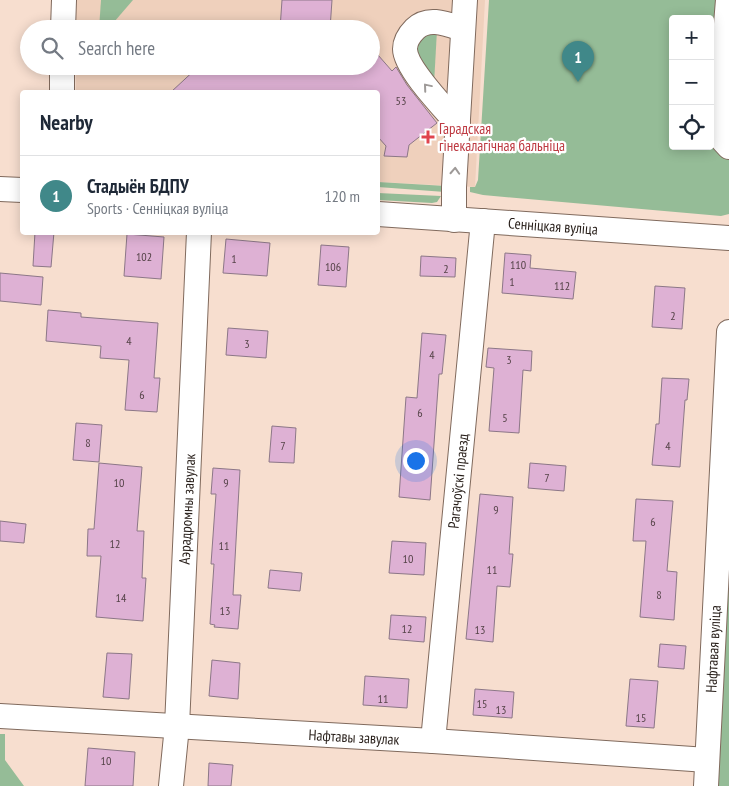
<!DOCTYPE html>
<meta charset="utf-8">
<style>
:root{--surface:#fff;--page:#f2f2f3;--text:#1f2937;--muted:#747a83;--line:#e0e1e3;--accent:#408889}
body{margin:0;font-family:"PT Sans Narrow",sans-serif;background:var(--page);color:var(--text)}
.controls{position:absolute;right:15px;top:15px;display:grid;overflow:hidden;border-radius:5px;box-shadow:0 2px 12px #0003}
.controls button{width:45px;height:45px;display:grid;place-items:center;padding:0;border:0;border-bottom:1px solid var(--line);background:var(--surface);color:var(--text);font:25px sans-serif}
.you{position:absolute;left:415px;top:460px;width:18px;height:18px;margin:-12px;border:4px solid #fff;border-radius:50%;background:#1a73e8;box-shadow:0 0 0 8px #1a73e833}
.badge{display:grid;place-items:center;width:32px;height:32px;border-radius:50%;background:var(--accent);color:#fff;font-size:16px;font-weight:700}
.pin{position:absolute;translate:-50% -41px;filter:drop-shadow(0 1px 2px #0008)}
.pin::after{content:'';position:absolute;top:26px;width:18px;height:15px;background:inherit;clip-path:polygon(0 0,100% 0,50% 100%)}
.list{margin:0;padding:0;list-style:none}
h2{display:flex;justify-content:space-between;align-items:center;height:65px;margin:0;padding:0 20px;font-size:21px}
h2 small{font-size:16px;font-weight:400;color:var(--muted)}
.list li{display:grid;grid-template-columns:32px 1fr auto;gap:15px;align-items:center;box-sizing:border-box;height:80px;padding:0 20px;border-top:1px solid var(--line)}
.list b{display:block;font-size:19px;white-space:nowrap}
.list p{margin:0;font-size:16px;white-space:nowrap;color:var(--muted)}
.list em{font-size:16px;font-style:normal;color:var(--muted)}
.icon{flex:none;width:28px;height:28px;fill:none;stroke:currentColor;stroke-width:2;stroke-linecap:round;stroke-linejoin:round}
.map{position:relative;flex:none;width:729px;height:786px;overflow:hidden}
.search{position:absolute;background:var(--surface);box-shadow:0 2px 12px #0003;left:20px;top:20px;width:360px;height:55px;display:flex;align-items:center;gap:12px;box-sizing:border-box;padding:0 18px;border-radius:28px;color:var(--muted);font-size:19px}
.panel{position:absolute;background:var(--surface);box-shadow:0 2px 12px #0003;left:20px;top:90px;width:360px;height:145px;border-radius:5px}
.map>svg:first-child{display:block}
.built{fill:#efd0bc}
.green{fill:#95bc97;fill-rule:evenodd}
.building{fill:#deb1d4;stroke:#8c7787}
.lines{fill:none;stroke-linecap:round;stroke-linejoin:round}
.minor-casing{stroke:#806a5d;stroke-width:26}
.minor{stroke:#fff;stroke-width:24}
.oneway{stroke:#9e9a98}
.health-dot{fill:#e0444e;stroke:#fff;stroke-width:2}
.labels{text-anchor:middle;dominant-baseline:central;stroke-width:4.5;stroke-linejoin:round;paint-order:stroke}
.number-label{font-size:12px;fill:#554348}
.health-label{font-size:15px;fill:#be3a42;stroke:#fff;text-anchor:start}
.street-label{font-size:15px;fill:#271e19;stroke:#fff}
</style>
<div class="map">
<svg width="729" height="786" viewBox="0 0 729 786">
<rect width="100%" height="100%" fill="#f7decf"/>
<path class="built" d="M 76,0 L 485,0 L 475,187 L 378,182 L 378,92 L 76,92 L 76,66 L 371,66 L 371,29 L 76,29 Z"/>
<g class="green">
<path d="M 101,0 L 133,0 L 108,29 L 99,29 Z"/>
<path d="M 489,0 L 729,0 L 729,214 L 721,216 L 483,195 L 470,192 L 470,187 L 475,187 L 478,180 ZM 673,19 L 710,19 L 710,146 L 673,146 Z"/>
<path d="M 437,30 L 434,84 L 417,62 L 415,39 Z"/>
<path d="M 378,182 L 446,186 L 445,192 L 378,187 Z"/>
<path d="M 378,193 L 441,196 L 437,202 L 432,203 L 378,200 Z"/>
<path d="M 729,570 L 729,786 L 717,786 Z"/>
<path d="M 0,734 L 5,734 L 5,760 L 24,786 L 0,786 Z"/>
</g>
<g class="building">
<path d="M 282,0 L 332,0 L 330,29 L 280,29 Z"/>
<path d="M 371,47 L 392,71 L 396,67 L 407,85 L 437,123 L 409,145 L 407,157 L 384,156 L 386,146 L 378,137 L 378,92 L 171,92 L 199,66 L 371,66 Z"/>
<path d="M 35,232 L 54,232 L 51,267 L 33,266 Z"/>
<path d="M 127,234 L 164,237 L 161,279 L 124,276 Z"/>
<path d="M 226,239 L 270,243 L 267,276 L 223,273 Z"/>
<path d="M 321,245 L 349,247 L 346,287 L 318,285 Z"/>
<path d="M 505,253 L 531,255 L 530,268 L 576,272 L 573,299 L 502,293 Z"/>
<path d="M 421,256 L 456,258 L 455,277 L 420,276 Z"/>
<path d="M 0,273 L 43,277 L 41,305 L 0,301 Z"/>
<path d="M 655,286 L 685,288 L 682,329 L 652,327 Z"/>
<path d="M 48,310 L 81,313 L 81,317 L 158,323 L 154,378 L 160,378 L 157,412 L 125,410 L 129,360 L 100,358 L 101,346 L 46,341 Z"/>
<path d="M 228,328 L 268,331 L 266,358 L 226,355 Z"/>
<path d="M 422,333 L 446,335 L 442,374 L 439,374 L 430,500 L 399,497 L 406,397 L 417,398 Z"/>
<path d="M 488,348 L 532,351 L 531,371 L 523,370 L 519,433 L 489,431 L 494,368 L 486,367 Z"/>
<path d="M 662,378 L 689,379 L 687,400 L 685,400 L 680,467 L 652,465 L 656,424 L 659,424 Z"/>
<path d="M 76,423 L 102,425 L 99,462 L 73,460 Z"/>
<path d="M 272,426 L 296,428 L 294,463 L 269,462 Z"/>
<path d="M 99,463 L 142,467 L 137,531 L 144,531 L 142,578 L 146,578 L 143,621 L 96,617 L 101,556 L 87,556 L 88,529 L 94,529 Z"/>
<path d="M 530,463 L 566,466 L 564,491 L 528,488 Z"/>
<path d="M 213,468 L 240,470 L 233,595 L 241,595 L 238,629 L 214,627 L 215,625 L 210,624 L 214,564 L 211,564 L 216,494 L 211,494 Z"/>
<path d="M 480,494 L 513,497 L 509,554 L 513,554 L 510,587 L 497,586 L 493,642 L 466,639 Z"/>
<path d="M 636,499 L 673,501 L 667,571 L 677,572 L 674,620 L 640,617 L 646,541 L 633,541 Z"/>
<path d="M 0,521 L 26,524 L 24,543 L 0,541 Z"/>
<path d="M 392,541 L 426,543 L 424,575 L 389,573 Z"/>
<path d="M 270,570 L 302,573 L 300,591 L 268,588 Z"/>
<path d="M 391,615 L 426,617 L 424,642 L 389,639 Z"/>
<path d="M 660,644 L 686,646 L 684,669 L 658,667 Z"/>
<path d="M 107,653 L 132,654 L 129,699 L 103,697 Z"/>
<path d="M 212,660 L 240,663 L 238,699 L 209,696 Z"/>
<path d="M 365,676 L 409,679 L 407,708 L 363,705 Z"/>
<path d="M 630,679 L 658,681 L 654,728 L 626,726 Z"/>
<path d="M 475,689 L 514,692 L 512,718 L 473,715 Z"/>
<path d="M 88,748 L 135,752 L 133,786 L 85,786 Z"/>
<path d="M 209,763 L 233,765 L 231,786 L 208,786 Z"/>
</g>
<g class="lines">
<g class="minor-casing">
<g id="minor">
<path d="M 728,0 L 717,134 L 729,147"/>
<path d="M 63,29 L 64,0"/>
<path d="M 62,92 L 62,66"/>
<path d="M 458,124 C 445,109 405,68 405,49 C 405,41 409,35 415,29 C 428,16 447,24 462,29"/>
<path d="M 0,189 L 22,190"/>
<path d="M 378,214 L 729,238"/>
<path d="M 454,220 L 454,187 L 465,0"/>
<path d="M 0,716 L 433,741 L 707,760"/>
<path d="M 433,741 L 483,221"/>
<path d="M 171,786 L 177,726 L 199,232"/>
<path d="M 706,786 L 729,332"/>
</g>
</g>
<use href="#minor" class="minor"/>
</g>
<defs><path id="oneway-chevron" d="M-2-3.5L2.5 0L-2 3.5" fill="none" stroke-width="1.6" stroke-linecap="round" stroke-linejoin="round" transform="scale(1.25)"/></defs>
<g class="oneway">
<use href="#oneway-chevron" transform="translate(427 87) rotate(-130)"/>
<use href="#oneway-chevron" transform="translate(455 171) rotate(-87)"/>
</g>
<path class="health-dot" d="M425.5 129.5h5v5h5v5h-5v5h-5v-5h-5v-5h5z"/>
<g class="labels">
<g class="number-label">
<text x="401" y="100">53</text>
<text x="144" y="256">102</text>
<text x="234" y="258">1</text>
<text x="518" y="264">110</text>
<text x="333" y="266">106</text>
<text x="446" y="268">2</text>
<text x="512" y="281">1</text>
<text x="562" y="285">112</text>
<text x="673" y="315">2</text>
<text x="129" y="340">4</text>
<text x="247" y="343">3</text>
<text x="432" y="354">4</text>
<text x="509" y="359">3</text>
<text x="142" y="394">6</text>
<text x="420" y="412">6</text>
<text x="505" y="417">5</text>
<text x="88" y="442">8</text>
<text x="283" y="445">7</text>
<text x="668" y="445">4</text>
<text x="547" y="477">7</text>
<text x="119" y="482">10</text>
<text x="226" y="482">9</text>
<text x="496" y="509">9</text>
<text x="653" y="521">6</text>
<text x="115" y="543">12</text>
<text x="224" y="545">11</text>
<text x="408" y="558">10</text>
<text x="492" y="569">11</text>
<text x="659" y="594">8</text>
<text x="121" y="597">14</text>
<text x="225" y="610">13</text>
<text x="407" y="628">12</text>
<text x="480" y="629">13</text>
<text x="383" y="698">11</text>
<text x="482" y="703">15</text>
<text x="501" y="709">13</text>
<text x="641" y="717">15</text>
<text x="106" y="760">10</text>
</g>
<g class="health-label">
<text x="439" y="128">Гарадская<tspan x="439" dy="17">гінекалагічная бальніца</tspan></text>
</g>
<g class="street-label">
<text transform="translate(553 226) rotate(4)">Сенніцкая вуліца</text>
<text transform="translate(458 481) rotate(-84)">Рагачоўскі праезд</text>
<text transform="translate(187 509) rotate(-87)">Аэрадромны завулак</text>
<text transform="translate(713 649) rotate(-87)">Нафтавая вуліца</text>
<text transform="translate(354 737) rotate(3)">Нафтавы завулак</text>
</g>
</g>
</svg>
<div class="controls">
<button>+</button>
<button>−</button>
<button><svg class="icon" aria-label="locate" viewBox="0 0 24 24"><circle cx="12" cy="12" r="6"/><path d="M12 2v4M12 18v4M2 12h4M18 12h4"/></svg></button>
</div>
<div class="you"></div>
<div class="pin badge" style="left:578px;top:82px">1</div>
<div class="search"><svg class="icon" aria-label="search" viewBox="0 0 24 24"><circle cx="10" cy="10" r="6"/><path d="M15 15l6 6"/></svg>Search here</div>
<section class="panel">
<h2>Nearby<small></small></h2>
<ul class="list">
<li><span class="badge">1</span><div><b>Стадыён БДПУ</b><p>Sports · Сенніцкая вуліца</p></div><em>120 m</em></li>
</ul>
</section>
</div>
